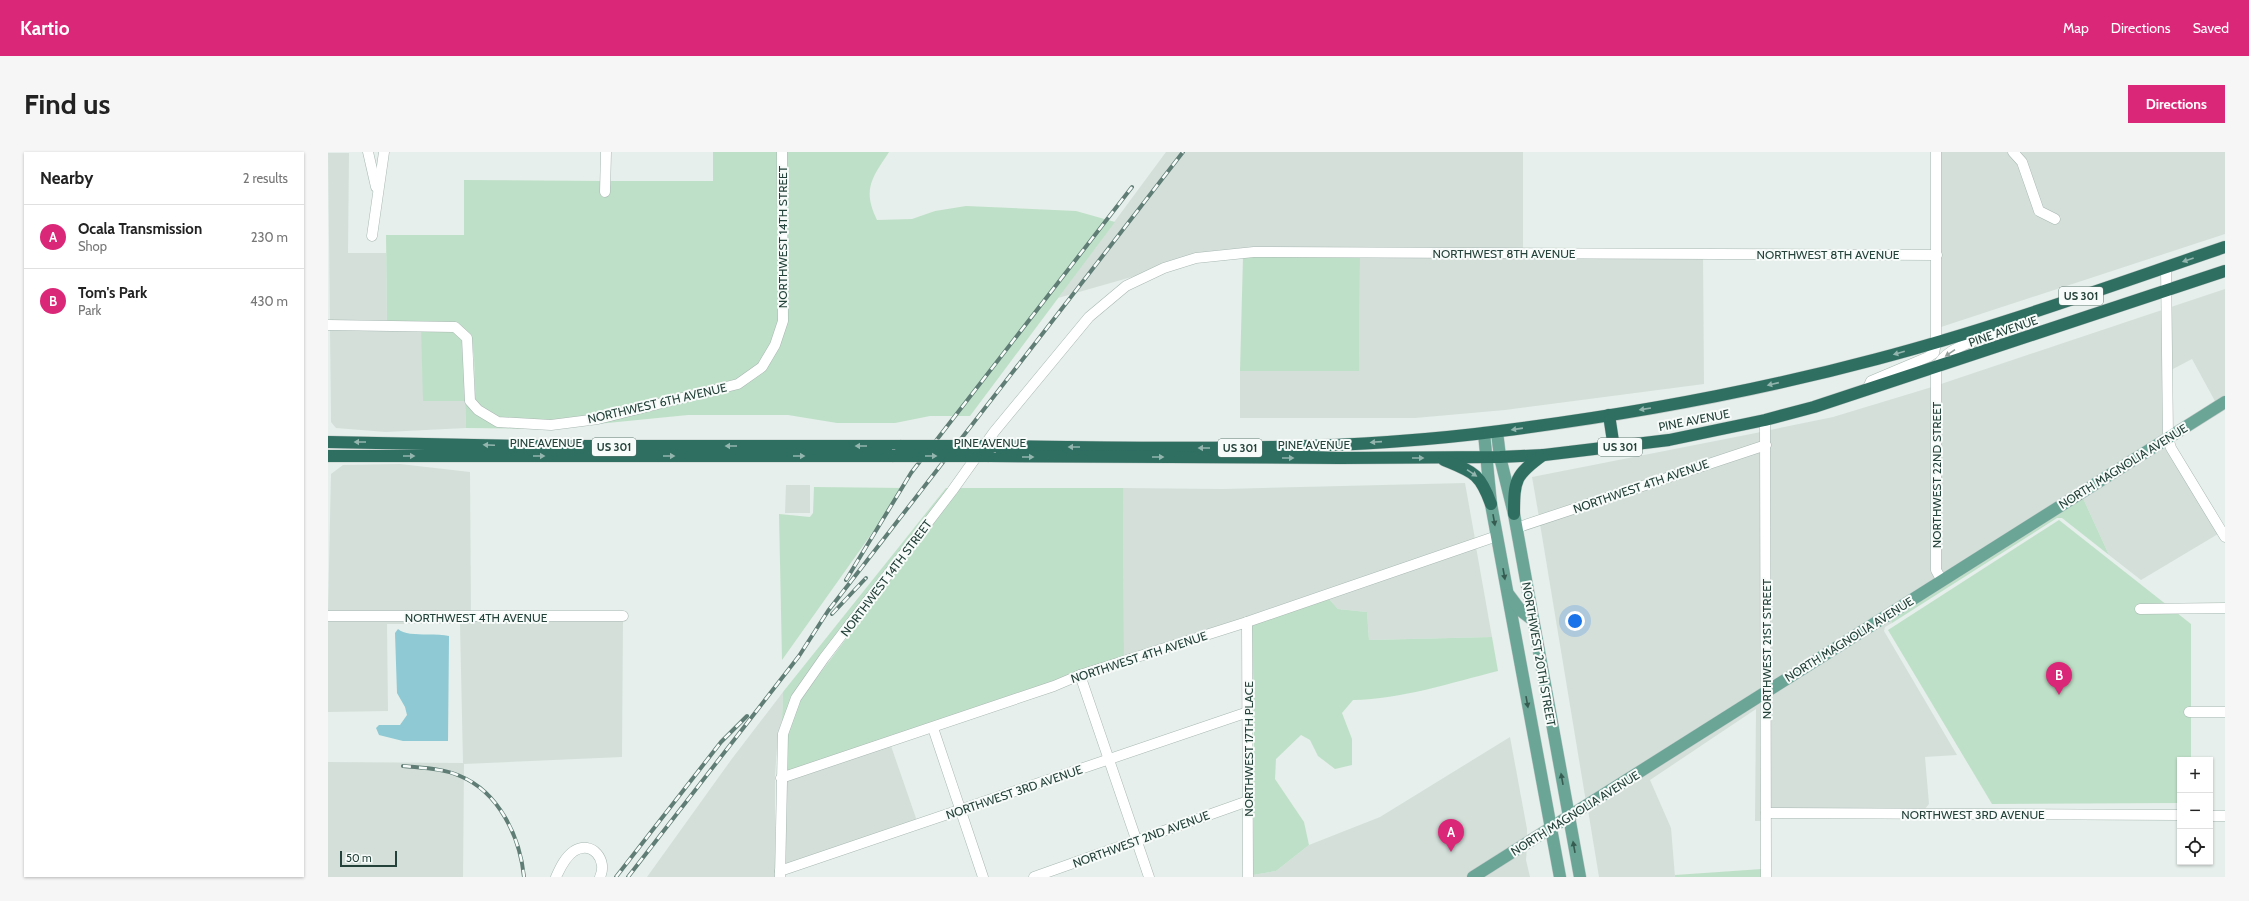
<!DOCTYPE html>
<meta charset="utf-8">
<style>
:root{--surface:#fff;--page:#f6f6f6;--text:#222;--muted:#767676;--line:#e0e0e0;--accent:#db2777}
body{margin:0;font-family:Cabin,sans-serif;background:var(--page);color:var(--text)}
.controls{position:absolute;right:12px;bottom:12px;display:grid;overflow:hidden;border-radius:0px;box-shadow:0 1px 3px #0004}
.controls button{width:36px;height:36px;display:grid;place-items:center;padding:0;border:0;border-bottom:1px solid var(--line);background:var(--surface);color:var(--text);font:20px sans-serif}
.scale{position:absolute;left:12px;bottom:10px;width:57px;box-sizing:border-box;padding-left:4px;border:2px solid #24423a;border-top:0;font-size:11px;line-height:14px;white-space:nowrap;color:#24423a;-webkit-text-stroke:3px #f7fbf9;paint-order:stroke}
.you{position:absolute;left:1247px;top:469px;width:14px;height:14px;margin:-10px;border:3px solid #fff;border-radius:50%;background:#1a73e8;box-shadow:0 0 0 6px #1a73e833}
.badge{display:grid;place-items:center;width:26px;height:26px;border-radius:50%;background:var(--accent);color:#fff;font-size:13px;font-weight:700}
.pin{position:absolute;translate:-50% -33px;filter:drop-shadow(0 1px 2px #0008)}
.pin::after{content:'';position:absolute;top:21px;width:14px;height:12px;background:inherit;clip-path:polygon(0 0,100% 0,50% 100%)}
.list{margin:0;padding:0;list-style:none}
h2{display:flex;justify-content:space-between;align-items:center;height:52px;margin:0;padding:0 16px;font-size:17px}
h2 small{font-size:13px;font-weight:400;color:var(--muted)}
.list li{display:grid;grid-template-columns:26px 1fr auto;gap:12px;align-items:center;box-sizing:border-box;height:64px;padding:0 16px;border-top:1px solid var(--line)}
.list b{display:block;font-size:15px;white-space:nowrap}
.list p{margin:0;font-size:13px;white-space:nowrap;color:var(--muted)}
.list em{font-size:13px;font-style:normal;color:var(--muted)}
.icon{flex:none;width:22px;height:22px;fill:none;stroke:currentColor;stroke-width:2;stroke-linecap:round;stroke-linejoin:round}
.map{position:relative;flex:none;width:1897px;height:725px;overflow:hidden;border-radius:0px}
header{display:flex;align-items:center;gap:24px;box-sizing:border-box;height:56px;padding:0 20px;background:var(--accent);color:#fff}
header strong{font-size:19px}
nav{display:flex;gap:22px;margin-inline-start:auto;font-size:14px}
.intro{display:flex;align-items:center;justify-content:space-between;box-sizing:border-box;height:96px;padding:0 24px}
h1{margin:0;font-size:28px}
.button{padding:10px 18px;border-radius:0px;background:var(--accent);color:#fff;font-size:14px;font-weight:700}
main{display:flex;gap:24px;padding:0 24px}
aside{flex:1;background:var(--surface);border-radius:0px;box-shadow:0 1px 3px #0004}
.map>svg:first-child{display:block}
.built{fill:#d4dfda}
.green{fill:#bfe0c8}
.water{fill:#8ec9d4}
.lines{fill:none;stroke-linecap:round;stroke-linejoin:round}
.minor-casing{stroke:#a8b8b2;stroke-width:11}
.major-casing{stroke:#c2cac8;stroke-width:13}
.highway-casing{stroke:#c2cac8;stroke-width:13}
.minor{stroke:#fff;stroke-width:10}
.major{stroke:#6aa596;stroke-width:12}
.highway{stroke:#2f6f62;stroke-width:12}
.rail-casing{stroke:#5f7d75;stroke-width:4}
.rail{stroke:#f7fbf9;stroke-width:2.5;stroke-dasharray:8;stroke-linecap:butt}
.highway-bridge-casing{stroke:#c2cac8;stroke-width:13;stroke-linecap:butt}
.highway-bridge{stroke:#2f6f62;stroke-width:12}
.oneway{fill:#93b5ae}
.oneway2{fill:#92a09c}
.oneway3{fill:#365b51}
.labels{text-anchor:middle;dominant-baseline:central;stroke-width:4;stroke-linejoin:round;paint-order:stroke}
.shield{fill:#f7fbf9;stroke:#637a73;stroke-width:1}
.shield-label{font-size:11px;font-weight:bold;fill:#24423a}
.street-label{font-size:12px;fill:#24423a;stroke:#f7fbf9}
</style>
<header>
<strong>Kartio</strong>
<nav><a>Map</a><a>Directions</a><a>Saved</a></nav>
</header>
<div class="intro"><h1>Find us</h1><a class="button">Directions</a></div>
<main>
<aside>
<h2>Nearby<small>2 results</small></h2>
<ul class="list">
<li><span class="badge">A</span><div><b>Ocala Transmission</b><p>Shop</p></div><em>230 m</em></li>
<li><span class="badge">B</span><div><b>Tom's Park</b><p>Park</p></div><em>430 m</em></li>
</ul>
</aside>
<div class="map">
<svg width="1897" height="725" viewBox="0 0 1897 725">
<rect width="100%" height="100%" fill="#e6efeb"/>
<g class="built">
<path d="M 838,0 L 1195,0 L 1195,97 L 926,97 L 892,98 L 867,102 L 807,124 L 730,146 Z"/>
<path d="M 1612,0 L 1679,0 L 1690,12 L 1709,62 L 1729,72 L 1733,65 L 1715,56 L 1690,0 L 1897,0 L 1897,82 L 1613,175 Z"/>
<path d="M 0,1 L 21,1 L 20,101 L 58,101 L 59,170 L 2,169 Z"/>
<path d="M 1032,105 L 1375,105 L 1376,232 L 1177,258 L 1087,266 L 912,266 L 912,219 L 1031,219 Z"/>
<path d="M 1897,137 L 1897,245 L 1888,251 L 1864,207 L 1843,218 L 1843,155 Z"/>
<path d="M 1834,158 L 1836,283 L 1616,423 L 1613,417 L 1613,232 Z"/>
<path d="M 2,177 L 93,178 L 137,249 L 138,276 L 58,280 L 8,276 L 3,270 L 3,263 Z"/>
<path d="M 1604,235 L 1608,428 L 1442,532 L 1442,278 L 1505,265 Z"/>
<path d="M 1433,280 L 1433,290 L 1211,365 L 1204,325 Z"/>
<path d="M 1837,292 L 1890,382 L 1813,428 L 1781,403 L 1754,344 Z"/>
<path d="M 1433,298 L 1433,538 L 1258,650 L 1212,372 Z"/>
<path d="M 72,312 L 142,320 L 143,461 L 0,460 L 3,322 L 15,313 Z"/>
<path d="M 1137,331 L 1147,387 L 919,466 L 796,505 L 795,336 L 895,337 Z"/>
<path d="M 458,333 L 482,333 L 482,361 L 457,361 Z"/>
<path d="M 1148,395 L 1164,485 L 1041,488 L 1039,460 L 1010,457 L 1000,446 Z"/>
<path d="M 1562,467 L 1564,471 L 1557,475 L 1556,479 L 1629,603 L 1597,605 L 1601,652 L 1596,658 L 1443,657 L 1442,542 Z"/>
<path d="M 0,468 L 295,468 L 294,605 L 136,612 L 135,725 L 0,725 L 0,610 L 135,611 L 132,472 L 59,472 L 60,559 L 0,560 Z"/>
<path d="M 455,540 L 454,569 L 450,582 L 447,624 L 447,725 L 319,725 L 403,608 Z"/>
<path d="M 1433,547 L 1434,669 L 1427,669 L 1428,557 L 1322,628 L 1343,676 L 1347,725 L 1271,725 L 1260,658 Z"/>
<path d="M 1182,585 L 1199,677 L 1199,686 L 1138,725 L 925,725 L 925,723 L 948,719 L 981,693 L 1052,665 Z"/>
<path d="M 563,594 L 589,669 L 456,714 L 457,629 Z"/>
<path d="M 1199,696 L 1198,708 L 1202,725 L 1153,725 Z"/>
</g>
<g class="green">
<path d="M 385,0 L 450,0 L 450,168 L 443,191 L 430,213 L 407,229 L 269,264 L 223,269 L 171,266 L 153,256 L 147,248 L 146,204 L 143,186 L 130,172 L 59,170 L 58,83 L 136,83 L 136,28 L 273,29 L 273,44 L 281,44 L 282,29 L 385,29 Z"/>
<path d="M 459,0 L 561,0 C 544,26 534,37 549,68 L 584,67 L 607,59 L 638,54 L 748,59 L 787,70 L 642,264 L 602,264 L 567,271 L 509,271 L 460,263 L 360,263 L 239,275 L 411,236 L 451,194 Z"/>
<path d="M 915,105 L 1032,105 L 1031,219 L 912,219 Z"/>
<path d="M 93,178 L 125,179 L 134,188 L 147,262 L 221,277 L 138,276 L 137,249 L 95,249 Z"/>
<path d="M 486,335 L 576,336 L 454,508 L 451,362 L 482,365 L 485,361 Z"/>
<path d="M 618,336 L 621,336 L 454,569 L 455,540 Z"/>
<path d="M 631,336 L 795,336 L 796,505 L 458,620 L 459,582 L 472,548 Z"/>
<path d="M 1754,344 L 1781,403 L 1734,366 L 1729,366 L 1564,471 L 1562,467 Z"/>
<path d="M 1731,368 L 1863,472 L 1863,608 L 1852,608 L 1852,651 L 1664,652 L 1560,478 Z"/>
<path d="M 1000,446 L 1010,457 L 1039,460 L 1041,488 L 1164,485 L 1170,519 C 1122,531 1074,547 1025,548 L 1014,561 L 1024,587 L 1024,613 L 1007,617 L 990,604 L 982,588 L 973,583 L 948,607 L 947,627 L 976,670 L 981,693 L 948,719 L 925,723 L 926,562 L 924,472 Z"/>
<path d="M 1434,717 L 1434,725 L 1347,725 L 1347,723 Z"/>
</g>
<path class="water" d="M 70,477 C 79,486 107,480 121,484 L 120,589 L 75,589 L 51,583 L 48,576 L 51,573 L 72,573 L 79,563 L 77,555 L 69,541 L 67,481 Z"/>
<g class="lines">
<g class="minor-casing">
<g id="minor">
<path d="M 40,0 L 48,35"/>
<path d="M 1685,0 L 1694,10 L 1711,59 L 1727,67"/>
<path d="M 277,40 L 278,0"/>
<path d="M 44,84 L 56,0"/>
<path d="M 1838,115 L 1840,286 L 1843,296 L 1897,385"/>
<path d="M 0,173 L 127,175 L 139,186 L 142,249 L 150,258 L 170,270 L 223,273 L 270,267 L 410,232 L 434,215 L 447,193 L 455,169 L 454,0"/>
<path d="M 1539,238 L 1543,229 L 1600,205 L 1606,201 L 1608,191 L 1608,0"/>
<path d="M 1437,268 L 1438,725"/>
<path d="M 1188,376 L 1438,293"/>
<path d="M 1614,429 L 1608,418 L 1608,216 C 1618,197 1637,193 1655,185 C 1663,182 1670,177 1677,173"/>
<path d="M 1812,457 L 1897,456"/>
<path d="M 0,464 L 295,464"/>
<path d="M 919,470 L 920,725"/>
<path d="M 752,523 L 821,725"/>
<path d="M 1861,560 L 1897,560"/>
<path d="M 605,576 L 655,725"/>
<path d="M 453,626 L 726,534 L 752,523 L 919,470 L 1169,384"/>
<path d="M 1438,661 L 1852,663"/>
<path d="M 1882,664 L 1897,664"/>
<path d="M 452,719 L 920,560"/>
<path d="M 228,725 C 232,716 237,705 246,699 C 264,688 280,708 272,725"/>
<path d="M 452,725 L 455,582 L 468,546 L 496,506 L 624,339 L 666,280 L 761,165 L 798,134 L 836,116 L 868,106 L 926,100 L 1609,103"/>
<path d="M 706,725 L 920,649"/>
</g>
</g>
<g class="major-casing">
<g id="major">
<path d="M 1169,280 L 1172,305 L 1186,362 L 1252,725"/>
<path d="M 1156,281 L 1163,352 L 1232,725"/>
<path d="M 1181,443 L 1193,459 L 1205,468"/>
<path d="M 1145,725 L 1897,250"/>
</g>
</g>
<g class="highway-casing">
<g id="highway">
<path d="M 1281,263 L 1286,296"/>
<path d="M 0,290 L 195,294 L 572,294"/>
<path d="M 668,294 C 836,296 1005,301 1172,279 C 1299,263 1425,240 1549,207 C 1667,176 1782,134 1897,95"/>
<path d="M 0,304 L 564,304"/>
<path d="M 661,304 L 1012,306 L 1172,305 L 1216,303 L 1341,288 L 1437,268 L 1486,255 L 1897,119"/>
<path d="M 1116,308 C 1145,320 1152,321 1163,352"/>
<path d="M 1186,362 C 1186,328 1187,323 1215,303"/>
</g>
</g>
<use href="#minor" class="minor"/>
<use href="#major" class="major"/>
<use href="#highway" class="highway"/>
<g class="rail-casing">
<g id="rail">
<path d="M 518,428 L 583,321 L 804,35"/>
<path d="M 504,462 L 538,426"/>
<path d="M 75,614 C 94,616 114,616 132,624 C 171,640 192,685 196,725"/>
<path d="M 288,725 L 393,590 L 419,564"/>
<path d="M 300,725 L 471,504 L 500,459 L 855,0"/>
</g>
</g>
<use href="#rail" class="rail"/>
<g class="highway-bridge-casing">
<g id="highway-bridge">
<path d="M 572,294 L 668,294"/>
<path d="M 564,304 L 661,304"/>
</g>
</g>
<use href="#highway-bridge" class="highway-bridge"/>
</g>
<defs><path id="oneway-solid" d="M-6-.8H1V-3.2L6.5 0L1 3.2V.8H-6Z"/></defs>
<g class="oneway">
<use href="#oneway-solid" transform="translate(1860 108) rotate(161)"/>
<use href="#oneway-solid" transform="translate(1571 201) rotate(164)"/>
<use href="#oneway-solid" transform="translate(1445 232) rotate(167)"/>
<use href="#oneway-solid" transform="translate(1317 257) rotate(171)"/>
<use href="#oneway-solid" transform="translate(1189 277) rotate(172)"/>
<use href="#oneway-solid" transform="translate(32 290) rotate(180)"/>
<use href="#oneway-solid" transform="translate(1048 290) rotate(176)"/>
<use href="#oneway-solid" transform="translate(161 293) rotate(-178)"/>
<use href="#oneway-solid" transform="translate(403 294) rotate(180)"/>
<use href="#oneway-solid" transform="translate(533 294) rotate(180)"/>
<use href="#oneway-solid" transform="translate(746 295) rotate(-180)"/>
<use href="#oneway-solid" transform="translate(876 296) rotate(180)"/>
<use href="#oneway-solid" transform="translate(81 304)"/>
<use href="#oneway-solid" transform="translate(211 304)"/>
<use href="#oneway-solid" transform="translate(341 304)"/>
<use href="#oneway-solid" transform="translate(471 304)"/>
<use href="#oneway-solid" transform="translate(603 304)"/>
<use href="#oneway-solid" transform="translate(700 305)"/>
<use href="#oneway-solid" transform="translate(830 305)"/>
<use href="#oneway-solid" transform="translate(960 306)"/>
<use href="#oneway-solid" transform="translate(1090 306)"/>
<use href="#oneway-solid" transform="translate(1144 321) rotate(34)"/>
</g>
<use class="oneway2" href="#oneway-solid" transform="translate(1622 201) rotate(146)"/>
<g class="oneway3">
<use href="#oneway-solid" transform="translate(1166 368) rotate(80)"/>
<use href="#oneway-solid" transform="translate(1176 422) rotate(80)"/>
<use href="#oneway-solid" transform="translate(1199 550) rotate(80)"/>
<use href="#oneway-solid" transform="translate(1234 627) rotate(-100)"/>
<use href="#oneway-solid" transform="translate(1246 695) rotate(-100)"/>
</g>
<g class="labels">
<g class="shield">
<rect x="1731" y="135" width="44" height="18" rx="3"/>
<rect x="264" y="286" width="44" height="18" rx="3"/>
<rect x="1270" y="286" width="44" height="18" rx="3"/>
<rect x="890" y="287" width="44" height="18" rx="3"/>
</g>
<g class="shield-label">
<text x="1753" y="144">US 301</text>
<text x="286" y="295">US 301</text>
<text x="1292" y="295">US 301</text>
<text x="912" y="296">US 301</text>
</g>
<g class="street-label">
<text transform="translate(454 85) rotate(-90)">NORTHWEST 14TH STREET</text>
<text x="1176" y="101">NORTHWEST 8TH AVENUE</text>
<text x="1500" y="102">NORTHWEST 8TH AVENUE</text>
<text transform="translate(1675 179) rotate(-19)">PINE AVENUE</text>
<text transform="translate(329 251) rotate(-13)">NORTHWEST 6TH AVENUE</text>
<text transform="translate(1366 268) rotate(-11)">PINE AVENUE</text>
<text x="218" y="290">PINE AVENUE</text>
<text x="662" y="290">PINE AVENUE</text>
<text x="986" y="292">PINE AVENUE</text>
<text transform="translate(1795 314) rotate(-32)">NORTH MAGNOLIA AVENUE</text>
<text transform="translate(1608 323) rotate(-90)">NORTHWEST 22ND STREET</text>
<text transform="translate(1313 334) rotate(-19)">NORTHWEST 4TH AVENUE</text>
<text transform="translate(558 426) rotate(-53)">NORTHWEST 14TH STREET</text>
<text x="148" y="465">NORTHWEST 4TH AVENUE</text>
<text transform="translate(1521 487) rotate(-32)">NORTH MAGNOLIA AVENUE</text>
<text transform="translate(1438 497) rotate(-90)">NORTHWEST 21ST STREET</text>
<text transform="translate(1211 502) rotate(80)">NORTHWEST 20TH STREET</text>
<text transform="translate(811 505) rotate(-18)">NORTHWEST 4TH AVENUE</text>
<text transform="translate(920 597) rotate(-90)">NORTHWEST 17TH PLACE</text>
<text transform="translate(686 640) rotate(-19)">NORTHWEST 3RD AVENUE</text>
<text transform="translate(1247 661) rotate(-32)">NORTH MAGNOLIA AVENUE</text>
<text x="1645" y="662">NORTHWEST 3RD AVENUE</text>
<text transform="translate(813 687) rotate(-20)">NORTHWEST 2ND AVENUE</text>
</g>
</g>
</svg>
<div class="controls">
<button>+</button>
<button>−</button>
<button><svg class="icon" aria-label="locate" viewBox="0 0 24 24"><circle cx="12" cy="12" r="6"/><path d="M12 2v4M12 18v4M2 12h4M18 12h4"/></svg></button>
</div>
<div class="scale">50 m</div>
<div class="you"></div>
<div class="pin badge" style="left:1123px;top:700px">A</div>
<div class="pin badge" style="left:1731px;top:543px">B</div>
</div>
</main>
